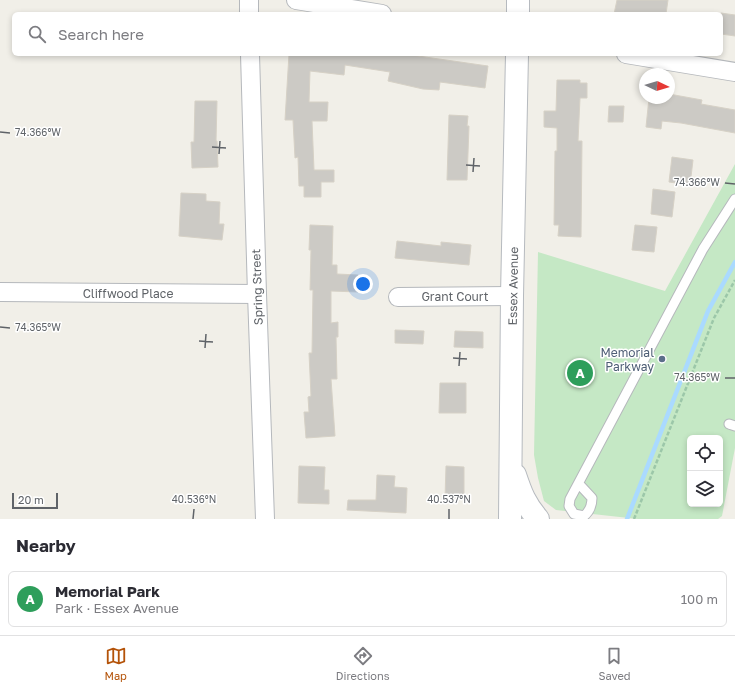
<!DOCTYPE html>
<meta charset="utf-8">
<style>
:root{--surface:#fff;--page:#f7f7f7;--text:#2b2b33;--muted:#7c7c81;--line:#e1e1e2;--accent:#b45309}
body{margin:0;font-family:"Golos Text",sans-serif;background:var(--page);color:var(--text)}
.controls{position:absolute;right:12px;bottom:12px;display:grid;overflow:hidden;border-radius:6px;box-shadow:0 2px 6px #0003}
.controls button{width:36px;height:36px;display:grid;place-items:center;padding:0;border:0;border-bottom:1px solid var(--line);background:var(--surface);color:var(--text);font:20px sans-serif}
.compass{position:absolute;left:639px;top:68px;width:36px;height:36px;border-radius:50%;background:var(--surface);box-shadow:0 2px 6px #0003;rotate:94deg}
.scale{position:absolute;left:12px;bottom:10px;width:46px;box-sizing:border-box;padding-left:4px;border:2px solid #5f6368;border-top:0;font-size:11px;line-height:14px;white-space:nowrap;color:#5f6368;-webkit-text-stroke:3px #fff;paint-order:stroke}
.you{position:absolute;left:363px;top:284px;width:14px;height:14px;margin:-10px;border:3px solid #fff;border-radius:50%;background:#1a73e8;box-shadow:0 0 0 6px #1a73e833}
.badge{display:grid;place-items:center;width:26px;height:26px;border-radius:50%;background:var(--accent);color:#fff;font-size:13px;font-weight:700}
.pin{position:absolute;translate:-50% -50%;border:2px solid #fff;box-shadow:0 1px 4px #0006}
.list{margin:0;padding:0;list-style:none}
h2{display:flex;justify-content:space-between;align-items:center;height:52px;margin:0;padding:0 16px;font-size:17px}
h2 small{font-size:13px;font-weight:400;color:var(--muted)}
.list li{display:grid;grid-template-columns:26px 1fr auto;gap:12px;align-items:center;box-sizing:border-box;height:56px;margin:0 8px 8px;padding:0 8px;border:1px solid var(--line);border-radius:6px}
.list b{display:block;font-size:15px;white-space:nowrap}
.list p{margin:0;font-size:13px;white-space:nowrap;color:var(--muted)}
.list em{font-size:13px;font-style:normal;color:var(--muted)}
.icon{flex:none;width:22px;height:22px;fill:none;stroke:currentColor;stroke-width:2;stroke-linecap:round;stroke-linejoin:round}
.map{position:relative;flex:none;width:735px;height:519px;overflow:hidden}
.search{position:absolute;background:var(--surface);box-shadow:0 2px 6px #0003;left:12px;right:12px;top:12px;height:44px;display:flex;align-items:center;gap:10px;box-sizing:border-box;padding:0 14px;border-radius:6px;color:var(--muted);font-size:15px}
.sheet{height:116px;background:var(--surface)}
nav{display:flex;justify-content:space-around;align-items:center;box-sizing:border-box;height:56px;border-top:1px solid var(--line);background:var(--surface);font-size:11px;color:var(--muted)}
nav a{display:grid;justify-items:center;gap:2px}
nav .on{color:var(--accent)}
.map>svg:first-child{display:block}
.green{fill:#c5e8c5;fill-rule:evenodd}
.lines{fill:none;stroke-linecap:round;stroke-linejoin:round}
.stream{stroke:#aadaff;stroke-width:4.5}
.building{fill:#cccac5;stroke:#d6d1c6}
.lane-casing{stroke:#b5b8bc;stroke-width:11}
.street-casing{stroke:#b5b8bc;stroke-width:20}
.secondary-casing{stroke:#b6babf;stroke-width:24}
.path{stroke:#9cc7a9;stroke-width:2.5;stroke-dasharray:4 2;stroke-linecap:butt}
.lane{stroke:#fff;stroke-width:9}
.street{stroke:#fff;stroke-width:18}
.secondary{stroke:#fff;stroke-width:22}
.ticks{fill:none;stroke:#5f6368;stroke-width:1.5}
.service-dot{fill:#5c6f8a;stroke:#fff;stroke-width:1.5}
.labels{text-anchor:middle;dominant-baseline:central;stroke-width:3;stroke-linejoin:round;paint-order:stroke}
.street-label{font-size:12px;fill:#5f6368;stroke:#fff}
.service-label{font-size:12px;fill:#4e5e75;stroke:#fff;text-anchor:end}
.ticks-label{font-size:10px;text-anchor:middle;fill:#5f6368;stroke:#fff;stroke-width:3;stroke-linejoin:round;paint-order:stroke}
</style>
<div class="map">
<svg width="735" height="519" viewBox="0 0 735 519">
<rect width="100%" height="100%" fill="#f1efe8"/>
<path class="green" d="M 735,164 L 735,448 L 722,516 L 718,519 L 638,519 L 556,510 L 544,501 L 538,478 L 534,455 L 538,252 L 665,291 ZM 690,438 L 720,438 L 720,504 L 690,504 Z"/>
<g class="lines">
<path class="stream" d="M 627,519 L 708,311 L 735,262"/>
</g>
<g class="building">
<path d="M 617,0 L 668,0 L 666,14 L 614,14 Z"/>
<path d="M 721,13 L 735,15 L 735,36 L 721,34 Z"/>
<path d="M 289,54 L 404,54 L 488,66 L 485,88 L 440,82 L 439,90 L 423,89 L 388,81 L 390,72 L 345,65 L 344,75 L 310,71 L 309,102 L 328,102 L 327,121 L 312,121 L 314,170 L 334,170 L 334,182 L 321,182 L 321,197 L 304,197 L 304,186 L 299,186 L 298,157 L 295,158 L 293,120 L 285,120 Z"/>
<path d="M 557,80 L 580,80 L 580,83 L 587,83 L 587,98 L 580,98 L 578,141 L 582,141 L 581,237 L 558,236 L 559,225 L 554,225 L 555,151 L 557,151 L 557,128 L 544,127 L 544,111 L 556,111 Z"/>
<path d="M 669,94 L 702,100 L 701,104 L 735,110 L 735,133 L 681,123 L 662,121 L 661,129 L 646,127 L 649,98 L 669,98 Z"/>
<path d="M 195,101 L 217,101 L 216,141 L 217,141 L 218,167 L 192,168 L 191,142 L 194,142 Z"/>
<path d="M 609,106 L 624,106 L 623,122 L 608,122 Z"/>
<path d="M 449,115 L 468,116 L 467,126 L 469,126 L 467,180 L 447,180 Z"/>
<path d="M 672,157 L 693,160 L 690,185 L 669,182 Z"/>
<path d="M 653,189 L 675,192 L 672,217 L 651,214 Z"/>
<path d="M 181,193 L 206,194 L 206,201 L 220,202 L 219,224 L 224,224 L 222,240 L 179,236 Z"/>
<path d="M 310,225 L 333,226 L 332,265 L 337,265 L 337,274 L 358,275 L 358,292 L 331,291 L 331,323 L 338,322 L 338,337 L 336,337 L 337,379 L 331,379 L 335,436 L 306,438 L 304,412 L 309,412 L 308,397 L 311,396 L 309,353 L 312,353 L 313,290 L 310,290 L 311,250 L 309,250 Z"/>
<path d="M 635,225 L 657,227 L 654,252 L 632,250 Z"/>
<path d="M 397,241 L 441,246 L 441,242 L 471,245 L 469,265 L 395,258 Z"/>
<path d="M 395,330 L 424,331 L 423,344 L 395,343 Z"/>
<path d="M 455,331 L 483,332 L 483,348 L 454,347 Z"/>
<path d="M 440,383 L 466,383 L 466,413 L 439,413 Z"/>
<path d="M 299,466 L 325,467 L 324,490 L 329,490 L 329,504 L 298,503 Z"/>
<path d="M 446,466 L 464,467 L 464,498 L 445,498 Z"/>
<path d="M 377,475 L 395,476 L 394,487 L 407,488 L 406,513 L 347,510 L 348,500 L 376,500 Z"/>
</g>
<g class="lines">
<g class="lane-casing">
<g id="lane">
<path d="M 729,424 L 735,426"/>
<path d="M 579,484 L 592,498 C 592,506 590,511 584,516 L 574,514 L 569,506 L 570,499 L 703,249 L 735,199"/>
</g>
</g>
<g class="street-casing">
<g id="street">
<path d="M 249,0 L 249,14"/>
<path d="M 296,0 L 382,14"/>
<path d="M 250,54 L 257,294 L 265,519"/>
<path d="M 626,54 L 735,72"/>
<path d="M 0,292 L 257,294"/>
<path d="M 398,297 L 512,296"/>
</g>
</g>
<g class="secondary-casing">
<g id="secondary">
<path d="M 518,14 L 518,0"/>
<path d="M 515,475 C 521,493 525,504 538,519"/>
<path d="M 510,519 L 512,296 L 517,54"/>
</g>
</g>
<path class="path" d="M 634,519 L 714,318 L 735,280"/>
<use href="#lane" class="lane"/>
<use href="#street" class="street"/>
<use href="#secondary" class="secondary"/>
</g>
<path class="ticks" d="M 0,132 L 10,133M 212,147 L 226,148M 219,154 L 220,141M 466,165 L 480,166M 473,172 L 474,158M 725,183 L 735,184M 0,327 L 10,328M 199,341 L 213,342M 205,348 L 206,334M 453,358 L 467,359M 459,366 L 460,352M 725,378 L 735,378M 193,519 L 194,509M 449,519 L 449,509"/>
<circle class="service-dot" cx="662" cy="359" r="4"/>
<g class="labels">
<g class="street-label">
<text transform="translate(513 286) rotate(-89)">Essex Avenue</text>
<text transform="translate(257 287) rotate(-92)">Spring Street</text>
<text x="128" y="293">Cliffwood Place</text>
<text x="455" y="296">Grant Court</text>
</g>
<g class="service-label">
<text x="654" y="352">Memorial<tspan x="654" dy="14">Parkway</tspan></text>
</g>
</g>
<g class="ticks-label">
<text x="38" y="136">74.366°W</text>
<text x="697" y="186">74.366°W</text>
<text x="38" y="331">74.365°W</text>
<text x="697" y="381">74.365°W</text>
<text x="194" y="503">40.536°N</text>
<text x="449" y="503">40.537°N</text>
</g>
</svg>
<div class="controls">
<button><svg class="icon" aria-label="locate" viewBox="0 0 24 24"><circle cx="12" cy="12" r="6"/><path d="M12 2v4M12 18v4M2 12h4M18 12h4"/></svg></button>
<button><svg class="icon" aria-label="layers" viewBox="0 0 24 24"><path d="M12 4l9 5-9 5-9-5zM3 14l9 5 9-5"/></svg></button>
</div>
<svg class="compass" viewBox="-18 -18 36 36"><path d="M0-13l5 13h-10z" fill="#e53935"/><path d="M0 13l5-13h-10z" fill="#7c7c81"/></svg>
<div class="scale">20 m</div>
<div class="you"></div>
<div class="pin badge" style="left:580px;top:373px;background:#2e9e5b">A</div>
<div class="search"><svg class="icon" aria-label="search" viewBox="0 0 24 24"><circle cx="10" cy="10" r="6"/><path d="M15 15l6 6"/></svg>Search here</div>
</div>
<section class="sheet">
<h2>Nearby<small></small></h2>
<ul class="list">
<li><span class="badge" style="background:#2e9e5b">A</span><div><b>Memorial Park</b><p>Park · Essex Avenue</p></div><em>100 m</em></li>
</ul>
</section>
<nav>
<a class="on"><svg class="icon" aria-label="map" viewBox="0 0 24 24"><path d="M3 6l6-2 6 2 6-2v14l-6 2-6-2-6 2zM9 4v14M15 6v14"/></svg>Map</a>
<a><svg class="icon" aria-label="directions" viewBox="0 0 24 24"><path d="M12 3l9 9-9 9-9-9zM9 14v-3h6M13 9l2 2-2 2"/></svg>Directions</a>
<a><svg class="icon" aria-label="saved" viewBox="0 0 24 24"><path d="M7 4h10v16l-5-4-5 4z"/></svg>Saved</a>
</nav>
